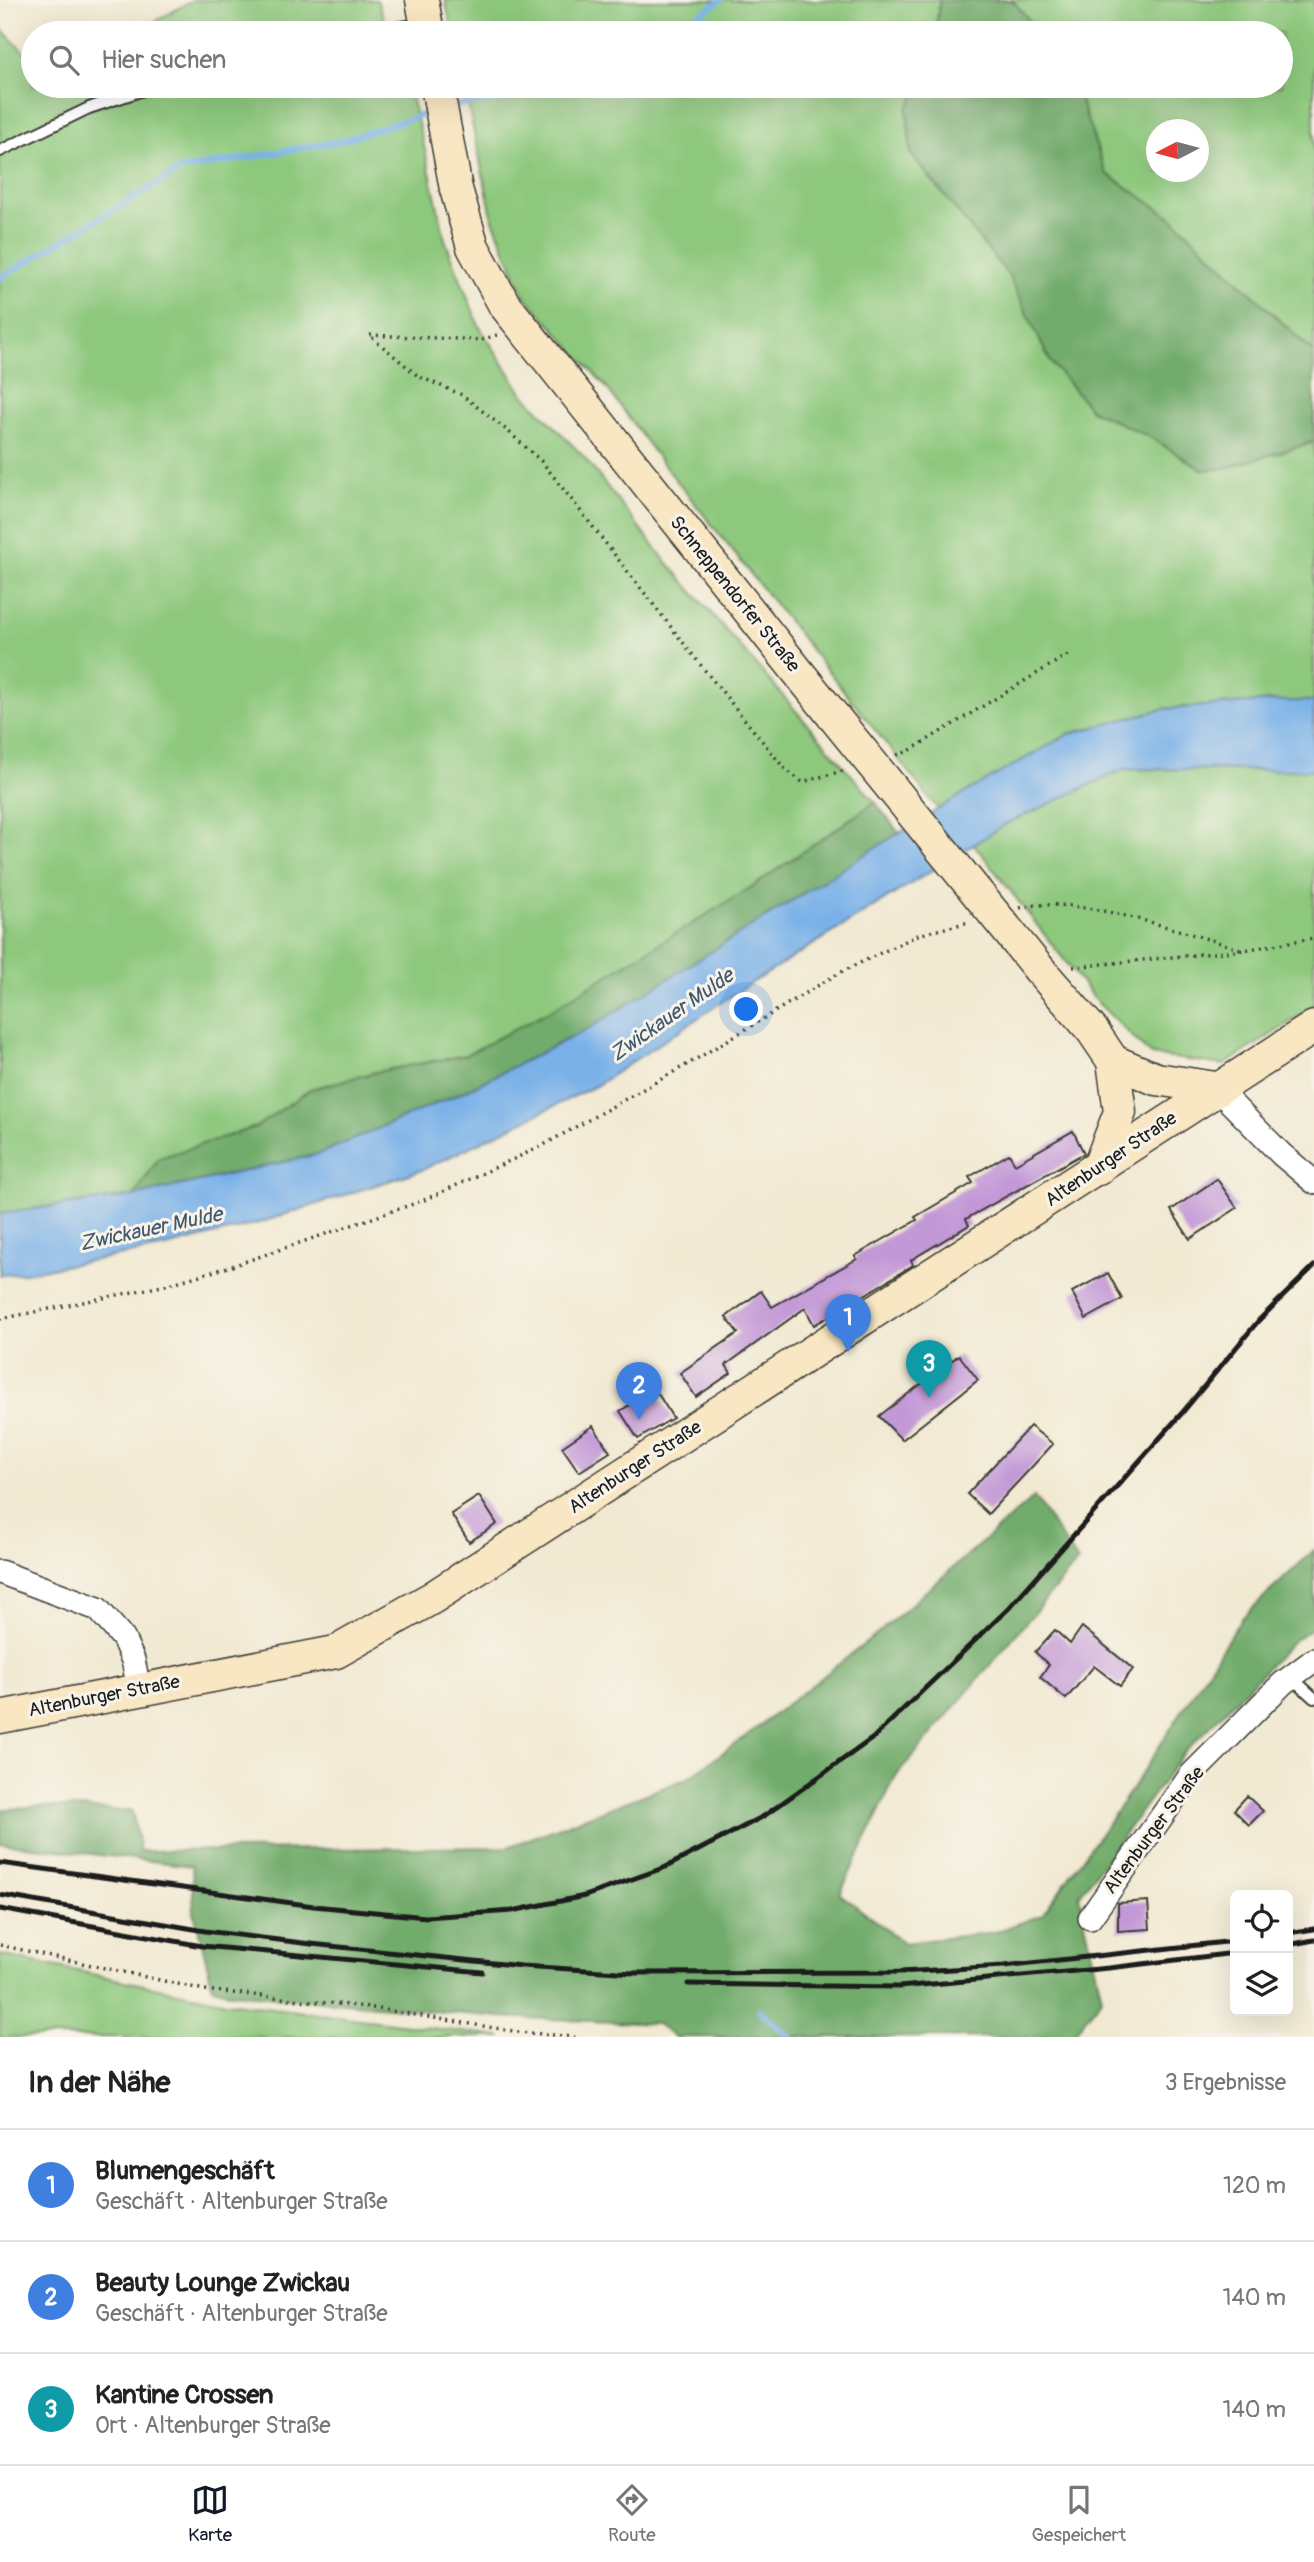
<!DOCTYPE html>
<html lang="de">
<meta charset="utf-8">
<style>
:root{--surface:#fff;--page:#f2f2f2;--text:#222;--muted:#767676;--line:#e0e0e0;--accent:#111827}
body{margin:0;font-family:Pangolin,sans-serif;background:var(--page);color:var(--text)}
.controls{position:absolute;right:21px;bottom:21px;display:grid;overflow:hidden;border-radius:10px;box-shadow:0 7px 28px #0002}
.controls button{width:63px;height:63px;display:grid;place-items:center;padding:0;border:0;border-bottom:2px solid var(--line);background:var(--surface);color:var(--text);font:35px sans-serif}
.compass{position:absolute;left:1146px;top:119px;width:63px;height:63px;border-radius:50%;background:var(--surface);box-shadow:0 7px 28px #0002;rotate:264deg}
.you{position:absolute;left:747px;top:1010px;width:24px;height:24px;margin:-18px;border:5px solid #fff;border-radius:50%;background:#1a73e8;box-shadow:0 0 0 10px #1a73e833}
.badge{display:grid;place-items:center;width:46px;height:46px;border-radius:50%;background:var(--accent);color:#fff;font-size:23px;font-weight:700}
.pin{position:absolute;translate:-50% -58px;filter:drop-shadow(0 2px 4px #0008)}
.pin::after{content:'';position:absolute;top:37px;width:24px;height:21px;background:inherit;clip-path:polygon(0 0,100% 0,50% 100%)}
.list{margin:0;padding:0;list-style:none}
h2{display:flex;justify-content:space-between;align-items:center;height:91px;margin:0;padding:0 28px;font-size:30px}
h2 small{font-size:23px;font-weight:400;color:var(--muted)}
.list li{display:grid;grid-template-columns:46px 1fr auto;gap:21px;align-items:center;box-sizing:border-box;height:112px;padding:0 28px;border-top:2px solid var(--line)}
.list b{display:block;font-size:26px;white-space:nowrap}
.list p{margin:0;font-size:23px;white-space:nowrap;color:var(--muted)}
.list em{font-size:23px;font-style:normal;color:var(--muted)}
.icon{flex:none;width:38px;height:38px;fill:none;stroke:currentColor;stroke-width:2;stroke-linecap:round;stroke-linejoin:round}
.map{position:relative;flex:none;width:1314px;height:2037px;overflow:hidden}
.search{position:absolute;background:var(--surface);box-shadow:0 7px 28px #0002;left:21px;right:21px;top:21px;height:77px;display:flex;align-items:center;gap:18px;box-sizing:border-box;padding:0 24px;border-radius:38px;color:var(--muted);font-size:26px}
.sheet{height:427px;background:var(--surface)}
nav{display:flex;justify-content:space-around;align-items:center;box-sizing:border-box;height:98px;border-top:2px solid var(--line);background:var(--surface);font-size:19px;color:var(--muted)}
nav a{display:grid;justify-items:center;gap:4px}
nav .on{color:var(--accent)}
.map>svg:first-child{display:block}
.green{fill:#8dc87d;stroke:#54724c;stroke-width:2;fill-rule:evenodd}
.forest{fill:#72ac6c;stroke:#476444;stroke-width:2}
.water{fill:#79b1e8;stroke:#4a6682;stroke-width:2}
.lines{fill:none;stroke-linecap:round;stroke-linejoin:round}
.stream{stroke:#79b1e8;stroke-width:6}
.building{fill:#c398d7}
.lane-casing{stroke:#3c3b37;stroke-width:14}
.street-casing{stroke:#3c3b37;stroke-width:26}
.secondary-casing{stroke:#3c3b37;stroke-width:35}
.path{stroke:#3c3b37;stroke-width:3.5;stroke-dasharray:2 5;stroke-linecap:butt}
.lane{stroke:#fff;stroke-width:10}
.street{stroke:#fff;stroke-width:23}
.secondary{stroke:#f9e7c3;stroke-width:32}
.rail{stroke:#1c1c1c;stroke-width:5}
.secondary-bridge-casing{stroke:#3c3b37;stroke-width:35;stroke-linecap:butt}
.secondary-bridge{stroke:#f9e7c3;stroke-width:32}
.labels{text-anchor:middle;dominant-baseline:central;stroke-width:6;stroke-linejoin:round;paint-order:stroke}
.street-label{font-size:19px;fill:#1c1c1c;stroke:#f7f3e8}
.water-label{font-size:21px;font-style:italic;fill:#41586e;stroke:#f7f3e8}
</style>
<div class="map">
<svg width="1314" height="2037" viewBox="0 0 1314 2037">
<rect width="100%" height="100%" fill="#f7f3e8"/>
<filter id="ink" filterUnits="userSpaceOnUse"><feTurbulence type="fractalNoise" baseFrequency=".0143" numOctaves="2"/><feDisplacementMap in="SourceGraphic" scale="14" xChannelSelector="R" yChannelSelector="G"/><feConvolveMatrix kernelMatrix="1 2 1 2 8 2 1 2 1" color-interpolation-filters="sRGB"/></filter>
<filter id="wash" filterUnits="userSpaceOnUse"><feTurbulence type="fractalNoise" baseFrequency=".00686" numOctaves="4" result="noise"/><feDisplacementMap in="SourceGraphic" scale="28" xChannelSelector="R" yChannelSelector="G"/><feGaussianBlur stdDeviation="1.57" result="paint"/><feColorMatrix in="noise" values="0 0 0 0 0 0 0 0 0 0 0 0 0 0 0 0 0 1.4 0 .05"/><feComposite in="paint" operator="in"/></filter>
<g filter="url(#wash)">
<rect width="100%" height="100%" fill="#f1e9d2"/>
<g class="green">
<path d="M 193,0 L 377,0 L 389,33 L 128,33 L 154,22 Z"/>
<path d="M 445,0 L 940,0 L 935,33 L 453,33 Z"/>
<path d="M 1012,0 L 1314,0 L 1314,353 L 1171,217 L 1106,173 L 1075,86 L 1281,86 L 1281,33 L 1040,33 ZM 1156,130 L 1198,130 L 1198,172 L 1156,172 Z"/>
<path d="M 0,28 L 33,61 L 33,86 L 408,86 L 424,146 L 445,240 L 479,326 L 523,394 L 582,455 L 665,560 L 875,802 L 755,885 L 551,1010 L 466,1055 L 376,1072 L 311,1089 L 256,1127 L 159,1158 L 134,1196 L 0,1213 Z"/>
<path d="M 464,86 L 921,86 L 907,109 L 911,154 L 1009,276 L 1050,361 L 1091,410 L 1148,436 L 1203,470 L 1225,468 L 1314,442 L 1314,701 L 1275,701 L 1163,709 L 1069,734 L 938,809 L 653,451 L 607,388 L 524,295 L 493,220 Z"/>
<path d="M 1124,769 L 1314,770 L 1314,1007 L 1224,1065 L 1151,1055 L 1097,1002 L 974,844 L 1008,823 Z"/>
<path d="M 0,1955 L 226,2002 L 502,2037 L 0,2037 Z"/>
</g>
<g class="forest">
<path d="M 940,0 L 1012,0 L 1040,33 L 935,33 Z"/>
<path d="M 921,86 L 1075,86 L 1106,173 L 1171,217 L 1314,353 L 1314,442 L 1225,468 L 1203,470 L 1148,436 L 1091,410 L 1050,361 L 1009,276 L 911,154 L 907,109 Z"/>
<path d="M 875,802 L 899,833 L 590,1028 L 463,1092 L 319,1154 L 134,1196 L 159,1158 L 256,1127 L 311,1089 L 376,1072 L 466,1055 L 551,1010 L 755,885 Z"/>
<path d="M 1034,1497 L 1078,1561 L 896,1776 L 840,1894 L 904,1943 L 995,1932 L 1042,1915 L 1130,1792 L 1241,1619 L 1314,1550 L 1314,1627 L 1294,1640 L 1183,1754 L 1079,1896 L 1102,1998 L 1071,2037 L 675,2037 L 657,2024 L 500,2017 L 232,1993 L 213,1988 L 194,1912 L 192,1866 L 0,1843 L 0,1810 L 39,1806 L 132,1811 L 140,1851 L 508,1847 L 688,1778 L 754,1730 L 876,1635 Z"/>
</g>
<path class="water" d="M 1275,701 L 1314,701 L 1314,770 L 1124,769 L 1008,823 L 731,996 L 596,1086 L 422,1170 L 259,1223 L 166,1247 L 25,1273 L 0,1275 L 0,1213 L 134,1196 L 319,1154 L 463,1092 L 590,1028 L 899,833 L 973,788 L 1069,734 L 1163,709 Z"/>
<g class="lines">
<g class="stream">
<path d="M 671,33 L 721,0"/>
<path d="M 451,106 L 524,96 L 535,86"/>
<path d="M 0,278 L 180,170 L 340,141 L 434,111"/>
<path d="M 759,2010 L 790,2037"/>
</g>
</g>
<g id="blocks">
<g class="building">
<path d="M 1073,1131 L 1084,1153 L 966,1219 L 969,1225 L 911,1260 L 913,1265 L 850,1304 L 814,1325 L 805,1308 L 726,1365 L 731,1373 L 696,1397 L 680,1373 L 738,1333 L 726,1317 L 761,1291 L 772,1307 L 857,1259 L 855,1256 L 917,1220 L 915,1217 L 973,1183 L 969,1177 L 1009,1154 L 1015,1164 Z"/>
<path d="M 1217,1179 L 1237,1208 L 1190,1239 L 1171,1210 Z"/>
<path d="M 1108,1273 L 1122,1299 L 1086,1319 L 1072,1292 Z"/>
<path d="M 959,1355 L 978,1380 L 902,1440 L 879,1416 Z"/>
<path d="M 655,1389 L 673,1418 L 638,1439 L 620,1411 Z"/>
<path d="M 593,1426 L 610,1452 L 579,1472 L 562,1447 Z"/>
<path d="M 1030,1426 L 1053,1444 L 988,1514 L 967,1494 Z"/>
<path d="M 479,1496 L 497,1524 L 469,1542 L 451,1514 Z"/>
<path d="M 1082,1627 L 1133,1669 L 1120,1686 L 1094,1666 L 1066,1699 L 1040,1677 L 1049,1665 L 1035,1652 L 1055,1630 L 1070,1644 Z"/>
<path d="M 1247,1796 L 1263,1811 L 1249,1825 L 1234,1810 Z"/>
<path d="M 1148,1901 L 1150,1929 L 1118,1931 L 1118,1903 Z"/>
</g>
</g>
</g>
<g filter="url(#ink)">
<use href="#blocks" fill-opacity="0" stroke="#3c3b37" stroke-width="2"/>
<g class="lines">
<g class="lane-casing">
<g id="lane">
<path d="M 358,33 L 423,24"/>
<path d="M 0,151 L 89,108 L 155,86"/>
<path d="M 1291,1677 L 1314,1698"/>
</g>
</g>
<g class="street-casing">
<g id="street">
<path d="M 1216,1088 L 1281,1154 L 1314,1182"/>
<path d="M 0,1572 L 98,1609 L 123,1638 L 133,1660 L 139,1688"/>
<path d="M 1090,1918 L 1191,1775 L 1283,1683 L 1314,1660"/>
</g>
</g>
<g class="secondary-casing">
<g id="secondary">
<path d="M 422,0 L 428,33"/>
<path d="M 437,86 L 456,189 L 473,247 L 504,304 L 834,717"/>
<path d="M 1039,969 L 1092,1030 L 1113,1061 L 1156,1079 L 1216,1088"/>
<path d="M 1098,1169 L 1120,1112 L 1113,1061"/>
<path d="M 0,1717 L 336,1652 L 432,1598 L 1314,1027"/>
</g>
</g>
<g class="path">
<path d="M 497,335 L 481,340 L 369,335 L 418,376 L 462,395 L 509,432 L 543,463 L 703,668 L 784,768 L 802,782 L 846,770"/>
<path d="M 897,755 L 909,751 L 1069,654"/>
<path d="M 1020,908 C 1075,893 1188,934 1244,950"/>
<path d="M 1073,967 L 1244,950 L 1314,938"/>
<path d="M 0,1319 L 162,1286 L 232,1266 L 422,1201 L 540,1147 L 688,1064 L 839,973 L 918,935 L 969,922"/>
<path d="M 0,1945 L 205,1990 L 367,2007 L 519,2032 L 576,2037"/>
</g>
<use href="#lane" class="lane"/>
<use href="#street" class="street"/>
<use href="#secondary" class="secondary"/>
<g class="rail">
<path d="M 0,1863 L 314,1906 L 426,1917 L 512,1911 L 585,1896 L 666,1867 L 764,1816 L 873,1738 L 1009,1608 L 1182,1413 L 1259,1320 L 1314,1266"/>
<path d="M 0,1895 L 205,1931 L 311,1944 L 522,1966 L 634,1973 L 900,1972 L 1004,1966 L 1235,1941"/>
<path d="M 0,1909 L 202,1946 L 482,1972"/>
<path d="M 1288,1933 L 1314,1929"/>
<path d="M 1288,1945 L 1314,1940"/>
<path d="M 688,1984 L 899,1987 L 1109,1968 L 1235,1953"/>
</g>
<g class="secondary-bridge-casing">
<path id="secondary-bridge" d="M 834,717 L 1039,969"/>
</g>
<use href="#secondary-bridge" class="secondary-bridge"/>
</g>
</g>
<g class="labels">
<g class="street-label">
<text transform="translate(735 594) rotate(51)">Schneppendorfer Straße</text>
<text transform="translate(1111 1159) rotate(-34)">Altenburger Straße</text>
<text transform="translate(635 1467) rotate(-33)">Altenburger Straße</text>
<text transform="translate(104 1696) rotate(-11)">Altenburger Straße</text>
<text transform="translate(1154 1830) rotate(-53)">Altenburger Straße</text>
</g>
<g class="water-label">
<text transform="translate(672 1015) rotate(-35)">Zwickauer Mulde</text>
<text transform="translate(151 1229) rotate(-12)">Zwickauer Mulde</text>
</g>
</g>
</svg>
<div class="controls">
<button><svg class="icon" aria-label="locate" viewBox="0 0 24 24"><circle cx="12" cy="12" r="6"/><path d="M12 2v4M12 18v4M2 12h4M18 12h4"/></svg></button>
<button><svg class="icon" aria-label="layers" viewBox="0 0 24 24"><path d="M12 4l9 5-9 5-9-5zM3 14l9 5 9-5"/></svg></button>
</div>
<svg class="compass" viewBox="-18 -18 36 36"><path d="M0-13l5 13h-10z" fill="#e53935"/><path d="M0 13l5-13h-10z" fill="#767676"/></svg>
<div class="you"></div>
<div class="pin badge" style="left:848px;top:1352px;background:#3f7fe0">1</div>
<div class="pin badge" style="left:639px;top:1420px;background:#3f7fe0">2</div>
<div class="pin badge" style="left:929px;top:1398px;background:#0f9aa8">3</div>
<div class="search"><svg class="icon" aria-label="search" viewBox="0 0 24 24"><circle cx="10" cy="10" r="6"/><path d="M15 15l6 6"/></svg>Hier suchen</div>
</div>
<section class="sheet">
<h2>In der Nähe<small>3 Ergebnisse</small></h2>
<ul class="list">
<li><span class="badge" style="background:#3f7fe0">1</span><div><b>Blumengeschäft</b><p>Geschäft · Altenburger Straße</p></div><em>120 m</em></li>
<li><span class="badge" style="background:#3f7fe0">2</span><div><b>Beauty Lounge Zwickau</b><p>Geschäft · Altenburger Straße</p></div><em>140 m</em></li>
<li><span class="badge" style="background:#0f9aa8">3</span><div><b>Kantine Crossen</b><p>Ort · Altenburger Straße</p></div><em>140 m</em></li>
</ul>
</section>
<nav>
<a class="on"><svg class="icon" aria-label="map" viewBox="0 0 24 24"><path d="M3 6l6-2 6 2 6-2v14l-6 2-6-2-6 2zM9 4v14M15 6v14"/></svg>Karte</a>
<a><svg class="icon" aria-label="directions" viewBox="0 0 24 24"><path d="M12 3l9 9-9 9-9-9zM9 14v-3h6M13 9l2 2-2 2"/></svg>Route</a>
<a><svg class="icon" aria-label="saved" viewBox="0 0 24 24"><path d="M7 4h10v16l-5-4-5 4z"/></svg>Gespeichert</a>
</nav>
